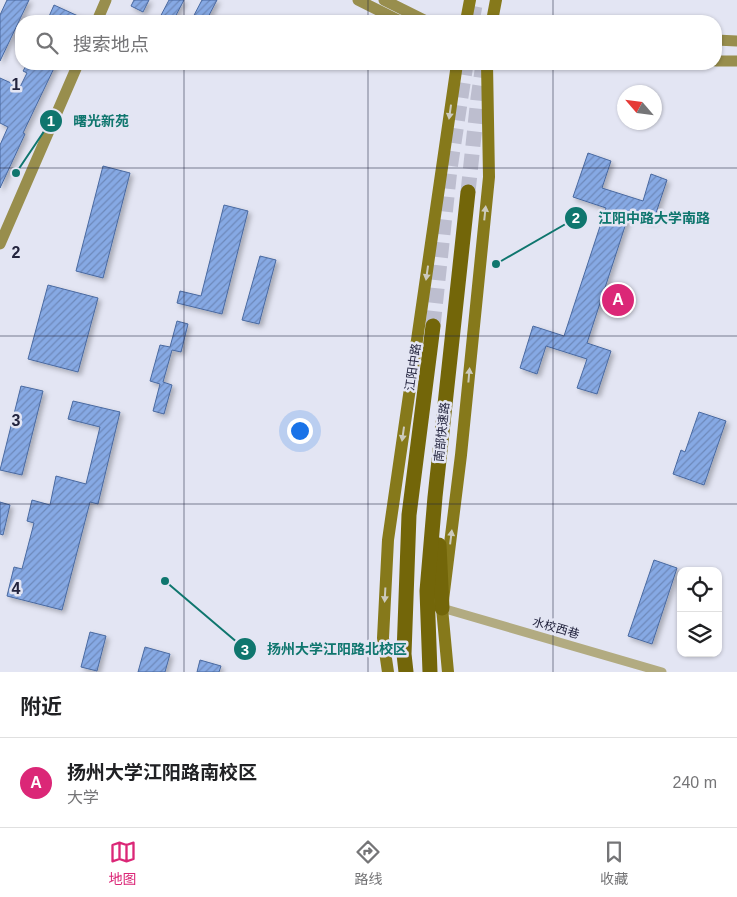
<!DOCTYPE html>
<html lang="zh">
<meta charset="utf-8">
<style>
:root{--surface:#fff;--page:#f2f2f2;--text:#202124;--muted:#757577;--line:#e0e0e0;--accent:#db2777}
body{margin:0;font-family:Arial,"Noto Sans SC",sans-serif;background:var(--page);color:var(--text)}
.controls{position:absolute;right:15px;bottom:15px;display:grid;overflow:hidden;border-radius:10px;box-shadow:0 1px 4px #0004}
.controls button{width:45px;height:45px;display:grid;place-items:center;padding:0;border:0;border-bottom:1px solid var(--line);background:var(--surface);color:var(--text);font:25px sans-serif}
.compass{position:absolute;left:617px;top:85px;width:45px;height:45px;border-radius:50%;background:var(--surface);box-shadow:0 1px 4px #0004;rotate:298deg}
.you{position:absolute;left:299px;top:430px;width:18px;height:18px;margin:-12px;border:4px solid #fff;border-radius:50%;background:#1a73e8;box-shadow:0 0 0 8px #1a73e833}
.badge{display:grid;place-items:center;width:32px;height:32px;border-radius:50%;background:var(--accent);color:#fff;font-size:16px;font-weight:700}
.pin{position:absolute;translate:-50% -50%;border:2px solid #fff;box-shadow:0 1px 5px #0006}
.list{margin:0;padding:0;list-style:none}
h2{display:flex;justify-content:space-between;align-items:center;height:65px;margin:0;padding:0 20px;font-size:21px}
h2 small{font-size:16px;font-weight:400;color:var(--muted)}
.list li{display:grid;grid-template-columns:32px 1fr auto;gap:15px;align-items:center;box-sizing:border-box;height:90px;padding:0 20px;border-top:1px solid var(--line)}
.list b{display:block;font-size:19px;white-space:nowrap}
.list p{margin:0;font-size:16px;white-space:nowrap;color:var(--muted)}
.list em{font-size:16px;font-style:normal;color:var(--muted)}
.icon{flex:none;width:28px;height:28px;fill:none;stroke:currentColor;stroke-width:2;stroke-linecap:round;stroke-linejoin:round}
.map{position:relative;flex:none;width:737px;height:672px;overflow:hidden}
.search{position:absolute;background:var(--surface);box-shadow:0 1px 4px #0004;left:15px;right:15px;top:15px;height:55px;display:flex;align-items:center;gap:12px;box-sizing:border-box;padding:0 18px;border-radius:20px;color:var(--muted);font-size:19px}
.sheet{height:155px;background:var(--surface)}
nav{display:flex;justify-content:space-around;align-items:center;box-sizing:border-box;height:70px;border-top:1px solid var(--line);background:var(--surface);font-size:14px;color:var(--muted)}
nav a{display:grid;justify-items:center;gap:2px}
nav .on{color:var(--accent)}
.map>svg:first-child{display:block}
.building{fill:url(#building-hatch);stroke:#4969a0;filter:url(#shadow)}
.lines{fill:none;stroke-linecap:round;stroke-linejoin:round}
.highway-tunnel{stroke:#bdbecf;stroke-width:15;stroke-dasharray:15 8;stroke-linecap:butt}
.street{stroke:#b2ab81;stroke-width:9}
.secondary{stroke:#988e4d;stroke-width:11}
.primary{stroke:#86791b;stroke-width:12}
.highway{stroke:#736609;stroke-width:15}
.oneway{fill:#cccabd}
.grid{fill:none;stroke:#23243e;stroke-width:1;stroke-opacity:0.55}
.labels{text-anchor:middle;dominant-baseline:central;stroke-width:5;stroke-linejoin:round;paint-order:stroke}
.street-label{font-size:12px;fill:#23243e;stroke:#e3e5f3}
.grid-label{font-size:16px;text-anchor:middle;font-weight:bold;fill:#23243e;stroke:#e3e5f3;stroke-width:5;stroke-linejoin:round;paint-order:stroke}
.leader{fill:none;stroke:#0f766e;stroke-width:2}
.callout-dot{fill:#0f766e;stroke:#e3e5f3;stroke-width:2}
.mark-label{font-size:15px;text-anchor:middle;font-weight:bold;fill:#fff}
.callout-label{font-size:14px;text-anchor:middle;font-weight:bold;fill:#0f766e;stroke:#e3e5f3;stroke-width:5;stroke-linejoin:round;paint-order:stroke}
</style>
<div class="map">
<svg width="737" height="672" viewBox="0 0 737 672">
<defs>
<pattern id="building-hatch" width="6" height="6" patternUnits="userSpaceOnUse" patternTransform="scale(1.25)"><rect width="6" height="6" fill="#86a9e4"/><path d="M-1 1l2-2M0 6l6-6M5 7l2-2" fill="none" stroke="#6d89ba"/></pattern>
<filter id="shadow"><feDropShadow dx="3" dy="3" stdDeviation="2.5" flood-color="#0004"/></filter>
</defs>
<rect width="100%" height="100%" fill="#e3e5f3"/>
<g class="building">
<path d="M 7,0 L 29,0 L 0,61 L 0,15 Z"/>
<path d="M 134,0 L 149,0 L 143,12 L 131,6 Z"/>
<path d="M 169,0 L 184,0 L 173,21 L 158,21 Z"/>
<path d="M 202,0 L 217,0 L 206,21 L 191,21 Z"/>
<path d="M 54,5 L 89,21 L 47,21 Z"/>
<path d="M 27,64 L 56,64 L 23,133 L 25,134 L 0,188 L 0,145 L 8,127 L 0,123 L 0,78 L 20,87 L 27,73 L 23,71 Z"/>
<path d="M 588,153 L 611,161 L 602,188 L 643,201 L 651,174 L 667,180 L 653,222 L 629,214 L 587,343 L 611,351 L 597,394 L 577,388 L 587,359 L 546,346 L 537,374 L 520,368 L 533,326 L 564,336 L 606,208 L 573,197 Z"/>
<path d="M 103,166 L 130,173 L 103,278 L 76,271 Z"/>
<path d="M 224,205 L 248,211 L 222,314 L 177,303 L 180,291 L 201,296 Z"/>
<path d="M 260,256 L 276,260 L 259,324 L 242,320 Z"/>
<path d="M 48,285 L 98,298 L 78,372 L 28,359 Z"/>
<path d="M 177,321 L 188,324 L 181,352 L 172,350 L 163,382 L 172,385 L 164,414 L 153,411 L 160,384 L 150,381 L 160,345 L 170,347 Z"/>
<path d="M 21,386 L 43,391 L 22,475 L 0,470 Z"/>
<path d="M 73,401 L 120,412 L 98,504 L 90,502 L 62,610 L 7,596 L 14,567 L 22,569 L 34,523 L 27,521 L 32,500 L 50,505 L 56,476 L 86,484 L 100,427 L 68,419 Z"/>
<path d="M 699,412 L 726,421 L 704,485 L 673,474 L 681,450 L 685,452 Z"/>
<path d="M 0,502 L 10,505 L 3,535 L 0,534 Z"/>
<path d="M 654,560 L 677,568 L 652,644 L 628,636 Z"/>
<path d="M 90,632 L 106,636 L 97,671 L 81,667 Z"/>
<path d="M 145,647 L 170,654 L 165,672 L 138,672 Z"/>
<path d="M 200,660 L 221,666 L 219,672 L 197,672 Z"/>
</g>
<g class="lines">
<g class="highway-tunnel">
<path d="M 472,21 L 476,0"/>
<path d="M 468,192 L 478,98 L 483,64"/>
<path d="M 433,326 L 450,169 L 466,64"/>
</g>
<path class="street" d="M 442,608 L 662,672"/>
<g class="secondary">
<path d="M 358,0 L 400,21"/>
<path d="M 384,0 L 426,21"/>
<path d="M 97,21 L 106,0"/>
<path d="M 716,40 L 737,41"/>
<path d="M 716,61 L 737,61"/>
<path d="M 0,244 L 78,64"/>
</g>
<g class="primary">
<path d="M 466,21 L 470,0"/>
<path d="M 492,21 L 496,0"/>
<path d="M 388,672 L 383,638 L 388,540 L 457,64"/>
<path d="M 448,672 L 442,608 L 461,455 L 489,177 L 487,64"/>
</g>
<g class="highway">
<path d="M 439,545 L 442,608"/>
<path d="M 406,672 L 404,654 L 409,515 L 433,326"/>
<path d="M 430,672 L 427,591 L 435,497 L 468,192"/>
</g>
</g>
<defs><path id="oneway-solid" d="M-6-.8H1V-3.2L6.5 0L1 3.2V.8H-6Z" transform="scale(1.25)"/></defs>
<g class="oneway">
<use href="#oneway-solid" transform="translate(450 112) rotate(98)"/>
<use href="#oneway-solid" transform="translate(485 213) rotate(-84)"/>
<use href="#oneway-solid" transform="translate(427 273) rotate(98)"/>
<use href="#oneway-solid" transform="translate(469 375) rotate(-85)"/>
<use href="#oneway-solid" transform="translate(403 434) rotate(98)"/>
<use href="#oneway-solid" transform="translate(451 537) rotate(-83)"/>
<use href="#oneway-solid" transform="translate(385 595) rotate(93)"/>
</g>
<path class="grid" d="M 184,0 L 184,21M 368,0 L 368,21M 553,0 L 553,21M 184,64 L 184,672M 368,64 L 368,672M 553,64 L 553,672M 0,168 L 737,168M 0,336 L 737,336M 0,504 L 737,504"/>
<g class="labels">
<g class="street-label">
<text transform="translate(413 367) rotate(-82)">江阳中路</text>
<text transform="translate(442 432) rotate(-84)">南部快速路</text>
<text transform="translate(556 628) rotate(16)">水校西巷</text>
</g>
</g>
<g class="grid-label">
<text x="16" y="90">1</text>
<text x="16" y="258">2</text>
<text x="16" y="426">3</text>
<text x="16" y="594">4</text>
</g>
<path class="leader" d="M16 173L51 121M496 264L576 218M165 581L245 649"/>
<g class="callout-dot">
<circle cx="16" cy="173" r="5"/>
<circle cx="496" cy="264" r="5"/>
<circle cx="165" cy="581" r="5"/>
<circle cx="51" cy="121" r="12"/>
<circle cx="576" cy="218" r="12"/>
<circle cx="245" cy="649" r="12"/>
</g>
<g class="mark-label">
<text x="51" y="126">1</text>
<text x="576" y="223">2</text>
<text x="245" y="655">3</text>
</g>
<g class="callout-label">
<text x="101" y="126">曙光新苑</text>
<text x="654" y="223">江阳中路大学南路</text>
<text x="337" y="654">扬州大学江阳路北校区</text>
</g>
</svg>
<div class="controls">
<button><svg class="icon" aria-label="locate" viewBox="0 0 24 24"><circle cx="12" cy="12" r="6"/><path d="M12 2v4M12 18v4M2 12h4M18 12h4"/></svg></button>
<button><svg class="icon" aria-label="layers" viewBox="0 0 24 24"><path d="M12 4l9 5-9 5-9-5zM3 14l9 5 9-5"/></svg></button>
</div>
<svg class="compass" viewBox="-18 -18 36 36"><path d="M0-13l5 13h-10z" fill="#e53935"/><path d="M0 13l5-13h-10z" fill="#757577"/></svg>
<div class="you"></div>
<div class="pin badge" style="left:618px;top:300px">A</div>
<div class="search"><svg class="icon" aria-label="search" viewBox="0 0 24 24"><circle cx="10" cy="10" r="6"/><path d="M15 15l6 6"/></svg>搜索地点</div>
</div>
<section class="sheet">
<h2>附近<small></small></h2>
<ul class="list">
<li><span class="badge">A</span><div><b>扬州大学江阳路南校区</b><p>大学</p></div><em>240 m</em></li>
</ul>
</section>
<nav>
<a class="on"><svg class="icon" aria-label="map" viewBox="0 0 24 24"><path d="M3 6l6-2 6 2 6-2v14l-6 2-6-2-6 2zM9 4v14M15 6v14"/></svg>地图</a>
<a><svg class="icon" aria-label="directions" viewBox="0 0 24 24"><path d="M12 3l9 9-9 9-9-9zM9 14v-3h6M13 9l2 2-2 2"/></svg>路线</a>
<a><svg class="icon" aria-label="saved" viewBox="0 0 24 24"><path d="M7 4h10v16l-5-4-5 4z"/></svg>收藏</a>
</nav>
